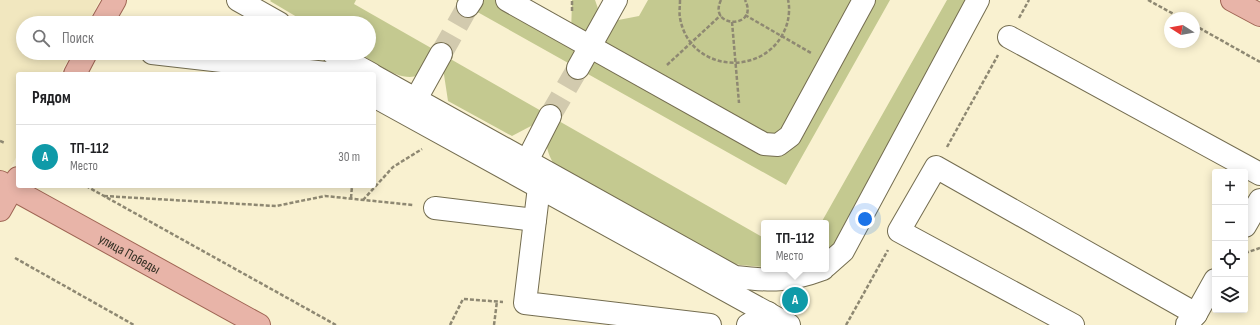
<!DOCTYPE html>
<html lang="ru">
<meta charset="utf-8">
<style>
:root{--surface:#fff;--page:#f6f6f6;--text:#202124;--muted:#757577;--line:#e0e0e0;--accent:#7c3aed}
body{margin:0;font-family:"Sofia Sans Condensed",sans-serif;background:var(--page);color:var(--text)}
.controls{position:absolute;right:12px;bottom:12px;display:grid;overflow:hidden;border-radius:4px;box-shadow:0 2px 10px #0003}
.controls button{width:36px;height:36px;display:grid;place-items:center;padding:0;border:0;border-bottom:1px solid var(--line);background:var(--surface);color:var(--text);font:20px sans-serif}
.compass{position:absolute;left:1164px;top:12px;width:36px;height:36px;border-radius:50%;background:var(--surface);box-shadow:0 2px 10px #0003;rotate:281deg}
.you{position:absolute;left:865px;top:219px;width:14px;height:14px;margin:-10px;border:3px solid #fff;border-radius:50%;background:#1a73e8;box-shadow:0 0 0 6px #1a73e833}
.badge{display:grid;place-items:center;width:26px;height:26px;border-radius:50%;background:var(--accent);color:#fff;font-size:13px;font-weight:700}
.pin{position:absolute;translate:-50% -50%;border:2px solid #fff;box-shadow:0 1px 4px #0006}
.popup{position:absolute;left:761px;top:220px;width:68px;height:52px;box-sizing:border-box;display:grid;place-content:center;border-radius:4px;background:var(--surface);filter:drop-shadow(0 1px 3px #0005);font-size:13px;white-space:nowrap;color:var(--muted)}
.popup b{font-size:15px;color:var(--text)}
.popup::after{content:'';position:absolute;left:50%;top:100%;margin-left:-8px;border:8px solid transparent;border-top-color:var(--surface)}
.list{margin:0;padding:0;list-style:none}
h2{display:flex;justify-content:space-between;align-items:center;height:52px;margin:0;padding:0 16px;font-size:17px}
h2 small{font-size:13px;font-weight:400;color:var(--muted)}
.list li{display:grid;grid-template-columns:26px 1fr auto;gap:12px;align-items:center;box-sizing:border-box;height:64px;padding:0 16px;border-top:1px solid var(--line)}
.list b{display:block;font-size:15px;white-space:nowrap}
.list p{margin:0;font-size:13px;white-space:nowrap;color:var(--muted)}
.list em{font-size:13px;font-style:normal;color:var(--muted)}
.icon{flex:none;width:22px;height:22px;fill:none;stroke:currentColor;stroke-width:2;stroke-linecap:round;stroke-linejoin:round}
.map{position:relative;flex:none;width:1260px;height:325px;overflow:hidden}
.search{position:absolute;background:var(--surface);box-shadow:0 2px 10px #0003;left:16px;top:16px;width:360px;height:44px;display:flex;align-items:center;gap:10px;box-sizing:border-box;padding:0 14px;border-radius:22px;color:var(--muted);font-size:15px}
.panel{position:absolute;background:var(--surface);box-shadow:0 2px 10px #0003;left:16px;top:72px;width:360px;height:116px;border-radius:4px}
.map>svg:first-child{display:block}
.built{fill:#f1e7bf}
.green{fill:#c4c990}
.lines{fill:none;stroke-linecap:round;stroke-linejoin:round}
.minor-tunnel{stroke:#d2caae;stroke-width:22;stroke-dasharray:22 11;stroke-linecap:butt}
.minor-casing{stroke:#746d50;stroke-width:24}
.major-casing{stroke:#9f6554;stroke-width:24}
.path{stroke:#8e8872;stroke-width:2.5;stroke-dasharray:4 2;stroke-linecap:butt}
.minor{stroke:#fff;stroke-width:22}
.major{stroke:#e8b4a8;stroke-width:22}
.labels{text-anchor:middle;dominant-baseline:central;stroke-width:3.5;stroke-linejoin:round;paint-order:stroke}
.street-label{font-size:14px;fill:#343024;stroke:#fffef7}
</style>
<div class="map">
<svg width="1260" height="325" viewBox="0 0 1260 325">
<rect width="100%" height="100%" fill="#f9f1d0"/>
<path class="built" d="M 0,0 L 100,0 L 88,23 L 23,23 L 23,53 L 72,53 L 60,74 L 18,74 L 18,154 L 6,176 L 0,172 Z"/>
<g class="green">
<path d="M 271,0 L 356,0 L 354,4 L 764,238 L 764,267 L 740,265 L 724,261 L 555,166 C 543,147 546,137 550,116 L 512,136 L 448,101 L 441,55 C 436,60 432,67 427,71 C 405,88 378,64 359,53 L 369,53 L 369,23 L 307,23 L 270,1 Z"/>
<path d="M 456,0 L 507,0 L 571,35 L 572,0 L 595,0 L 603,23 L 639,16 L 648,0 L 890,0 L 786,185 Z"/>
<path d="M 947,0 L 966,0 L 833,245 L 826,250 L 826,223 L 821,223 Z"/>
</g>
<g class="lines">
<g class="minor-tunnel">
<path d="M 441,54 L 468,6"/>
<path d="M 550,116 L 578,68"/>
</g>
<g class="minor-casing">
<g id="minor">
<path d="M 238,0 L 279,23"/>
<path d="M 507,0 L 764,144 L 778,145 L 790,136 L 864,0"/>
<path d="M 468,6 L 472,0"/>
<path d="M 1009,37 L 1260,174"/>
<path d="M 152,53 L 335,74"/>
<path d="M 333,53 L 371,74"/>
<path d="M 578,68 L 616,0"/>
<path d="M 374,76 L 735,277 C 771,281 788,282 823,269"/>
<path d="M 374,96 L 789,325"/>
<path d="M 416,99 L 441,54"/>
<path d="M 527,161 L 550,116"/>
<path d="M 539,187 L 525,303 L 710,325"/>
<path d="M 435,208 L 535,220"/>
<path d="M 1245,226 L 1260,200"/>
<path d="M 826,266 L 843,251 L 978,0"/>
<path d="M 1187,324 L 1196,314 L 1215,280"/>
<path d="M 748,325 L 768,313"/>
<path d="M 1073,325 L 899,231 L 936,167 L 1196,314"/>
</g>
</g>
<g class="major-casing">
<g id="major">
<path d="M 1232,0 L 1260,15"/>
<path d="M 102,23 L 115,0"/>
<path d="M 75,74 L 86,53"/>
<path id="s1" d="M 0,182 L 259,325"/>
<path d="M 0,210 L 18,178"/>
</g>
</g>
<g class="path">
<path d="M 680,0 C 680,6 679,13 680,18 C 690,75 770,78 787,24 C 789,17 790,7 788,0"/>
<path d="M 721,0 C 707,29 760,29 745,0"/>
<path d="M 1148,0 L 1181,18"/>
<path d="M 572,11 L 572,0"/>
<path d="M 745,15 L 811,53"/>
<path d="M 1019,18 L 1029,0"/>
<path d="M 732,22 L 739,103"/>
<path d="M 1194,25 L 1260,62"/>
<path d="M 667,65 L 721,15"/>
<path d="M 0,141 L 5,143"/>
<path d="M 947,147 L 998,55"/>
<path d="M 86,186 L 336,325"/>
<path d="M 104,196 L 276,206 L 325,196 L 413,205"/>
<path d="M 351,198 L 352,186"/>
<path d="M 363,200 L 393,167 L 422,149"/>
<path d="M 1245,253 L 1260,248"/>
<path d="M 15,258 L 134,325"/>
<path d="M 450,325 L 463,299 L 503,302"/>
<path d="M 494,325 L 497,301"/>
<path d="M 846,325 L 888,250"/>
</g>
<use href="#minor" class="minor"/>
<use href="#major" class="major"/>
</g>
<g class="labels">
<g class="street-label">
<text stroke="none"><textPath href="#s1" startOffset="148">улица Победы</textPath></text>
</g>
</g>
</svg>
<div class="controls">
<button>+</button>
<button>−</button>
<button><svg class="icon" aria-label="locate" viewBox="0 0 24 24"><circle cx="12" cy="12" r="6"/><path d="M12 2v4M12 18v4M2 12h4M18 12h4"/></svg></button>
<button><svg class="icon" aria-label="layers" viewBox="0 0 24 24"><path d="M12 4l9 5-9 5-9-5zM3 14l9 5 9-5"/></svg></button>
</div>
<svg class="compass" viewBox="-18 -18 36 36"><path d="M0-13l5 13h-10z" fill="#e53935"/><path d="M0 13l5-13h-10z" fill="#757577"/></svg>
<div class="you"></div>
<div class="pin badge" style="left:795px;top:300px;background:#0f9aa8">A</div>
<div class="popup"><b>ТП-112</b>Место</div>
<div class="search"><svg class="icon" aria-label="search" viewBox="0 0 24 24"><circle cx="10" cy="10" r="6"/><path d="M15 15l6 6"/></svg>Поиск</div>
<section class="panel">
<h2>Рядом<small></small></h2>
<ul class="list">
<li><span class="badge" style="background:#0f9aa8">A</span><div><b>ТП-112</b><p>Место</p></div><em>30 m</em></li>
</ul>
</section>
</div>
